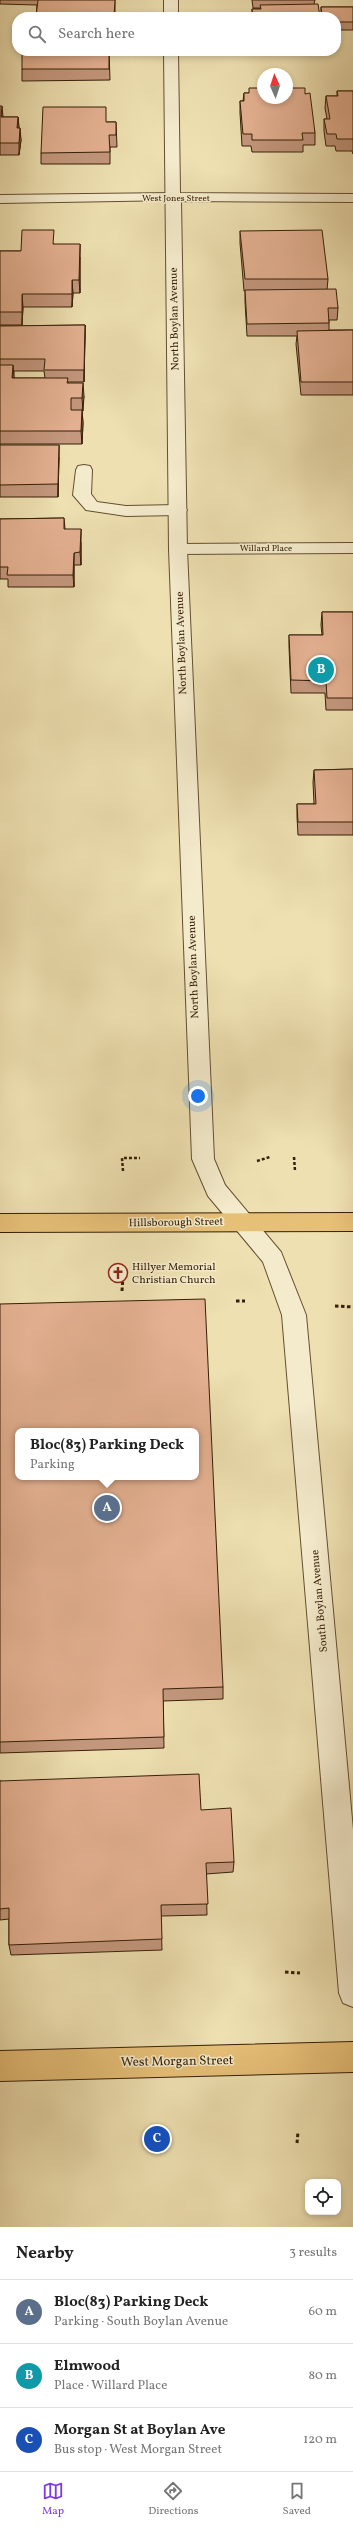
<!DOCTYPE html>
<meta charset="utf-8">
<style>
:root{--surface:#fff;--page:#f2f2f2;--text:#222;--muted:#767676;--line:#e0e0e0;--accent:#7c3aed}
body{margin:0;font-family:Vollkorn,serif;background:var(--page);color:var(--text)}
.controls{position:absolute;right:12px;bottom:12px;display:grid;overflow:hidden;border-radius:8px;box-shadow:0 2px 6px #0003}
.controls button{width:36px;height:36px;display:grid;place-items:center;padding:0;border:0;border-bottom:1px solid var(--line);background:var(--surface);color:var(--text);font:20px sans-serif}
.compass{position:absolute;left:257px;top:68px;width:36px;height:36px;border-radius:50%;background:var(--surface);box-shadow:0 2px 6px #0003;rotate:357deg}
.you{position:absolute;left:198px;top:1096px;width:14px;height:14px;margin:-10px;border:3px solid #fff;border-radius:50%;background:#1a73e8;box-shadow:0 0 0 6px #1a73e833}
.badge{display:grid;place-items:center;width:26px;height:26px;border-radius:50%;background:var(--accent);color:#fff;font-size:13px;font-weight:700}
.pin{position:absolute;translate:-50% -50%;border:2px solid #fff;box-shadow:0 1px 4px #0006}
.popup{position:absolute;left:15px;top:1428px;width:184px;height:52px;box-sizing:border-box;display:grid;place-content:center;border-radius:8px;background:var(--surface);filter:drop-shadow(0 1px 3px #0005);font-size:13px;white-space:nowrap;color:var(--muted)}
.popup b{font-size:15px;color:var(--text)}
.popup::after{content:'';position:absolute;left:50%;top:100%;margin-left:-8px;border:8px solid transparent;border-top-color:var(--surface)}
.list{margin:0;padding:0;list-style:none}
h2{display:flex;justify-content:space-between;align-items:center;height:52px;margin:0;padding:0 16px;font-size:17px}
h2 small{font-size:13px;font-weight:400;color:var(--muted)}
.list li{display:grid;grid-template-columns:26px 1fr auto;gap:12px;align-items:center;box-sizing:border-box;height:64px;padding:0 16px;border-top:1px solid var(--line)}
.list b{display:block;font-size:15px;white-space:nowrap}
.list p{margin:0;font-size:13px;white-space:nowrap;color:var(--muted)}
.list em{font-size:13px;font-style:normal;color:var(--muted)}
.icon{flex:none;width:22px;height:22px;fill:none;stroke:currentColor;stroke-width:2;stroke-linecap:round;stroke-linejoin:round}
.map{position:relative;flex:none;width:353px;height:2227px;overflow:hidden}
.search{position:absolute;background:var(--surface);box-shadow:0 2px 6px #0003;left:12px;right:12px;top:12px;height:44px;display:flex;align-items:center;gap:10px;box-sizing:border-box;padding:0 14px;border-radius:16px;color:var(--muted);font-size:15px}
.sheet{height:244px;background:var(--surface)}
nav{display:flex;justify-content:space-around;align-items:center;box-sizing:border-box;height:56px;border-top:1px solid var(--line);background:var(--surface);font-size:11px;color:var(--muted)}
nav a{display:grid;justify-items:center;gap:2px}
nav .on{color:var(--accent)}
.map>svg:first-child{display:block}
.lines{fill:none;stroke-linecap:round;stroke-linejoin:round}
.service-casing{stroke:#644f31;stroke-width:2}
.minor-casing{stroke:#644f31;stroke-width:2}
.tertiary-casing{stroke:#644f31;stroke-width:2}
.primary-casing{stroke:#361f06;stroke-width:2}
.path-far1{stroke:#361f06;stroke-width:2.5;stroke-dasharray:3 2;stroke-linecap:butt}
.path{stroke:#361f06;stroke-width:3;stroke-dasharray:3.5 2.5;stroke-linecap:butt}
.service{fill:#f4ebcc;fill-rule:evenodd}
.minor{fill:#f4ebcc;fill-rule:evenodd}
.tertiary{fill:#f4ebcc;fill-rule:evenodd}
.primary{fill:#e7c078;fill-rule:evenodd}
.wall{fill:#c4987e;stroke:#361f06;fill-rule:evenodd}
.shaded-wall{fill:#a07c66;stroke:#361f06}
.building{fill:#e4b192;stroke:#361f06;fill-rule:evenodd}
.labels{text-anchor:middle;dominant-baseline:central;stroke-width:3;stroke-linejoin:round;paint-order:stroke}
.far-street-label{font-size:9px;fill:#361f06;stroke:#f4ebcc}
.street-label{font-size:11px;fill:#361f06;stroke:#f4ebcc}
.poi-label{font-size:11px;fill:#361f06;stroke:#f4ebcc;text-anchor:start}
.near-street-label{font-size:13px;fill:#361f06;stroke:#f4ebcc}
</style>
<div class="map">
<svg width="353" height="2227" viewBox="0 0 353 2227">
<rect width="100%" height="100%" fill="#eee0b1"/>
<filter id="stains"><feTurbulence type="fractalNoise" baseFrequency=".005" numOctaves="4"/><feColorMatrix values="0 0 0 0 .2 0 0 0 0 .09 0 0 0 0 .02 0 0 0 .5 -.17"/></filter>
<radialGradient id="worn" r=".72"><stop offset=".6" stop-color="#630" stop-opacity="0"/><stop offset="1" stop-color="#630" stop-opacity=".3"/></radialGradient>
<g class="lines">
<g class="service-casing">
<path id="service" d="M 84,465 L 90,466 L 92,470 L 91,494 L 97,502 L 126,506 L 178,505 L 184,506 L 187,510 L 184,514 L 178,515 L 126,516 L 86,510 L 73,495 L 76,470 L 78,466 Z"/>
</g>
<g class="minor-casing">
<g id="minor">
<path d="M 173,193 L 178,194 L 180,197 L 178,200 L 0,203 L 0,195 Z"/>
<path d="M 353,543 L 353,553 L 178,554 L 172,553 L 169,549 L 172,545 L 178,544 Z"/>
</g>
</g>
<g class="tertiary-casing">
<g id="tertiary">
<rect x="164" y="0" width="14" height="17"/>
<path d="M 164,51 L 178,51 L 180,193 L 353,194 L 353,202 L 181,201 L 187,549 L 214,1159 L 225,1185 L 281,1252 L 306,1315 L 353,1830 L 353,2007 L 343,2003 L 339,1993 L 282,1315 L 263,1262 L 208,1196 L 192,1159 L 169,549 Z"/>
</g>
</g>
<g class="primary-casing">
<g id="primary">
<path d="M 353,1213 L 353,1231 L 0,1232 L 0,1214 Z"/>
<path d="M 353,2042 L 353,2072 L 0,2081 L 0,2051 Z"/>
</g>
</g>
<g class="path-far1">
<path d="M 294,1157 L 295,1171"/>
<path d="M 257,1161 L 270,1157"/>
<path d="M 123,1171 L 122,1158 L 140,1158"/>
</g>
<g class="path">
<path d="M 122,1291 L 123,1277"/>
<path d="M 236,1301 L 245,1301"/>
<path d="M 335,1306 L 353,1307"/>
<path d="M 285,1972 L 300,1973"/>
<path d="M 297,2143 L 298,2132"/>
</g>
<use href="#service" class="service"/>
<use href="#minor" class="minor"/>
<use href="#tertiary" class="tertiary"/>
<use href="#primary" class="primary"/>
</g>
<g class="wall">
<path d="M 0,0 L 115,0 L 115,17 L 36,17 L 37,5 L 0,4 Z"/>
<path d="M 252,0 L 315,0 L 314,4 L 320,17 L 252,17 L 252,9 L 260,9 L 260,8 L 253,8 Z"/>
<path d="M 321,7 L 353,7 L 353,30 L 336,30 L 336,17 L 321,17 Z"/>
<path d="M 109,51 L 110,80 L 22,81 L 22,69 Z"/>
<path d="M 337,91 L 353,91 L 353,154 L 352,151 L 336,151 L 335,146 L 326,146 L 324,131 L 324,119 L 327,119 L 325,108 L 326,96 L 337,96 Z"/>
<path d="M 244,93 L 305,94 L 315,133 L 315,145 L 303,145 L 303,152 L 252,152 L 251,146 L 242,146 L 240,113 L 240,101 L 243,101 Z"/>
<path d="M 0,106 L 3,117 L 18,117 L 19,128 L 21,140 L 19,155 L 0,155 Z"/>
<path d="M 107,122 L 116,122 L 117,147 L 110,147 L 110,164 L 41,164 L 41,153 Z"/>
<path d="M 240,231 L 328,279 L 327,290 L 338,308 L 337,320 L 329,320 L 329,330 L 353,330 L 353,395 L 301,395 L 296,344 L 297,336 L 247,336 L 245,302 L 245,291 L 244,291 L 240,243 Z"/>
<path d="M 54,244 L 80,257 L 80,293 L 73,293 L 72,307 L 23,307 L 22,325 L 0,325 L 0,251 L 21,251 Z"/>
<path d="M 85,325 L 85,337 L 84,382 L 68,382 L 68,383 L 84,396 L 82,411 L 83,423 L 82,444 L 0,444 L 0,326 ZM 14,371 L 44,371 L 45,378 L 14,378 Z"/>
<path d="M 0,445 L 59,457 L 58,497 L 0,497 Z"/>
<path d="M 64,518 L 65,529 L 81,542 L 81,565 L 74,565 L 74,587 L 8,587 L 8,579 L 0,579 L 0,519 Z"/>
<path d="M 322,612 L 353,612 L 353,710 L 326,710 L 325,693 L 291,693 L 289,647 L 289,635 L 322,635 L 321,625 Z"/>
<path d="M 353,769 L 353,835 L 298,835 L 297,817 L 297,804 L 314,804 L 313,782 L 314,770 Z"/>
<path d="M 0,1304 L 223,1687 L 223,1699 L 163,1701 L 164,1748 L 0,1753 Z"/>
<path d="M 0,1781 L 201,1810 L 234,1862 L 233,1872 L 206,1874 L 207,1915 L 161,1916 L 162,1950 L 11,1955 L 9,1945 L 9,1919 L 0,1920 Z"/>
</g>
<g class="shaded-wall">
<path d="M 2,106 L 3,117 L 1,117 Z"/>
<path d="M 18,117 L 19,128 L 17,128 Z"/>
<path d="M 20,128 L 21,140 L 19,155 L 19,143 Z"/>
<path d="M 80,244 L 80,293 L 79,280 Z"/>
<path d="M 72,280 L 73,293 L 72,307 Z"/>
<path d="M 22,294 L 23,307 L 22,325 Z"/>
<path d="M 85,325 L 85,337 L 84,382 L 84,370 Z"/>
<path d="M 13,365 L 14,378 L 12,378 Z"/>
<path d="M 83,383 L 84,396 L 83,411 L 82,398 Z"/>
<path d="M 82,410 L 83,423 L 82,444 L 81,431 Z"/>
<path d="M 59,445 L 59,457 L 58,497 L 58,484 Z"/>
<path d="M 81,529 L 81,565 L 80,552 Z"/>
<path d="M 74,553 L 74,587 L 73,575 Z"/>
</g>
<g class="building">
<path d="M 38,0 L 115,0 L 114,17 L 36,17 Z"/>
<path d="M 318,4 L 320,17 L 253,17 L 252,9 L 261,9 L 260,5 Z"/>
<path d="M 321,7 L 353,7 L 353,22 L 336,22 L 336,17 L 322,17 Z"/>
<rect x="22" y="51" width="87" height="18"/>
<path d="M 249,88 L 263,88 L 263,98 L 287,98 L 287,88 L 305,88 L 305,94 L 310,93 L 315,133 L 302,133 L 303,140 L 252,140 L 252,134 L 243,134 L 240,101 L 244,101 L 244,93 L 249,93 Z"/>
<path d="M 337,91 L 353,91 L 353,140 L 353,139 L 337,139 L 336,134 L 327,134 L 324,119 L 330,119 L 326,96 L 338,96 Z"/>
<path d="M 0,106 L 2,106 L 1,117 L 18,117 L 17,128 L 20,128 L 19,143 L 0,143 Z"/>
<path d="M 43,107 L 106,107 L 106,122 L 116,122 L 116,135 L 109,135 L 110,152 L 41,153 Z"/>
<path d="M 22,230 L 54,230 L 53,244 L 80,244 L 79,280 L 72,280 L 72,294 L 22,294 L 22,312 L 0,312 L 0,251 L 21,251 Z"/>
<path d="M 322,230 L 328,279 L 245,279 L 240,231 Z"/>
<path d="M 336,289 L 338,308 L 328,308 L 329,323 L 247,324 L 245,290 Z"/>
<path d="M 85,325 L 84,370 L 44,370 L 45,359 L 0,359 L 0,326 Z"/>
<path d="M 353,330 L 353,382 L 301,382 L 297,331 Z"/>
<path d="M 0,365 L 13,365 L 12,378 L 68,378 L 67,383 L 83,383 L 82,398 L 71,398 L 71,410 L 82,410 L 81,431 L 0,431 Z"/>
<path d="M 0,445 L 59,445 L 58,484 L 0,485 Z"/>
<path d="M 64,518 L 64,529 L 81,529 L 80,552 L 74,553 L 73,575 L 7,575 L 8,567 L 0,567 L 0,519 Z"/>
<path d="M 322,612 L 353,612 L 353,698 L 327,698 L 326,681 L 291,680 L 289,635 L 323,635 Z"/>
<path d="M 353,769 L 353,822 L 298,822 L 297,804 L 316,804 L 314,770 Z"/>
<path d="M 205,1299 L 223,1687 L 163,1689 L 164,1737 L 0,1742 L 0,1304 ZM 18,1431 L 196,1431 L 196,1477 L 18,1477 Z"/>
<path d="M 199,1774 L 201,1810 L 231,1808 L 234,1862 L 206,1863 L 208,1904 L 161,1905 L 162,1939 L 9,1945 L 9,1908 L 0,1909 L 0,1781 Z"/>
</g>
<defs>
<g id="church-ring" transform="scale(1)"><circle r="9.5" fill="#f4ebcc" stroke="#8f2418" stroke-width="1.5"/><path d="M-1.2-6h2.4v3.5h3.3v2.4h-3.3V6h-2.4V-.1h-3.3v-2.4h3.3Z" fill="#8f2418"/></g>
</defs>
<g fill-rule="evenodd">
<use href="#church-ring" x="118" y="1273"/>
</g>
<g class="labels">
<g class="far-street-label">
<text x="176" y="198">West Jones Street</text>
<text x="266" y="548">Willard Place</text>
</g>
<g class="street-label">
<text transform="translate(175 319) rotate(-91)">North Boylan Avenue</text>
<text transform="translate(182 643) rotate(-92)">North Boylan Avenue</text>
<text transform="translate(194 967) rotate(-92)">North Boylan Avenue</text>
<text transform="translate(176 1223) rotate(-1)">Hillsborough Street</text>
<text transform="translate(320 1601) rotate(-95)">South Boylan Avenue</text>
</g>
<g class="poi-label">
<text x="132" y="1267">Hillyer Memorial<tspan x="132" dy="13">Christian Church</tspan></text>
</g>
<g class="near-street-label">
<text transform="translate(177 2062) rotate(-1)">West Morgan Street</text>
</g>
</g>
<rect width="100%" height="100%" filter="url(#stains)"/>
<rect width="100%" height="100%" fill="url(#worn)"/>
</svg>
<div class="controls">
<button><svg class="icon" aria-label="locate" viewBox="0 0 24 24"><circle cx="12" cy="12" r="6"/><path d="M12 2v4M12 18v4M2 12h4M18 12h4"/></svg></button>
</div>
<svg class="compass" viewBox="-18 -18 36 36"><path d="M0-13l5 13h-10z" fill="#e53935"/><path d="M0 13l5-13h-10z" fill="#767676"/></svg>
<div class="you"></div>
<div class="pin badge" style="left:107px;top:1508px;background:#5c6f8a">A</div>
<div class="popup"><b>Bloc(83) Parking Deck</b>Parking</div>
<div class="pin badge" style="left:321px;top:670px;background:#0f9aa8">B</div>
<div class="pin badge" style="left:157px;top:2139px;background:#1a4fb4">C</div>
<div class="search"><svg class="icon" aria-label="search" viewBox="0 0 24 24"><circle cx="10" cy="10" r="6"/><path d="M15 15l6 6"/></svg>Search here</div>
</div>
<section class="sheet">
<h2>Nearby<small>3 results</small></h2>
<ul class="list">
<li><span class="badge" style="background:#5c6f8a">A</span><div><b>Bloc(83) Parking Deck</b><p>Parking · South Boylan Avenue</p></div><em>60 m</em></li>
<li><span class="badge" style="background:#0f9aa8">B</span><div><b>Elmwood</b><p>Place · Willard Place</p></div><em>80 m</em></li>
<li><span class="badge" style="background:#1a4fb4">C</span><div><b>Morgan St at Boylan Ave</b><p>Bus stop · West Morgan Street</p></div><em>120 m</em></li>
</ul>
</section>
<nav>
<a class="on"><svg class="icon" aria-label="map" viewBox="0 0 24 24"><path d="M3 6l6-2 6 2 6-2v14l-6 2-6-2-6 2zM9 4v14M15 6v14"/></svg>Map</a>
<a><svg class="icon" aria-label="directions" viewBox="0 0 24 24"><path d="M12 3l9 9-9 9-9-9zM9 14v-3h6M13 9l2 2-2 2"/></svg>Directions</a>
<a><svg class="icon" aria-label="saved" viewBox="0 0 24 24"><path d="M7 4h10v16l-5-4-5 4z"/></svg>Saved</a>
</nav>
